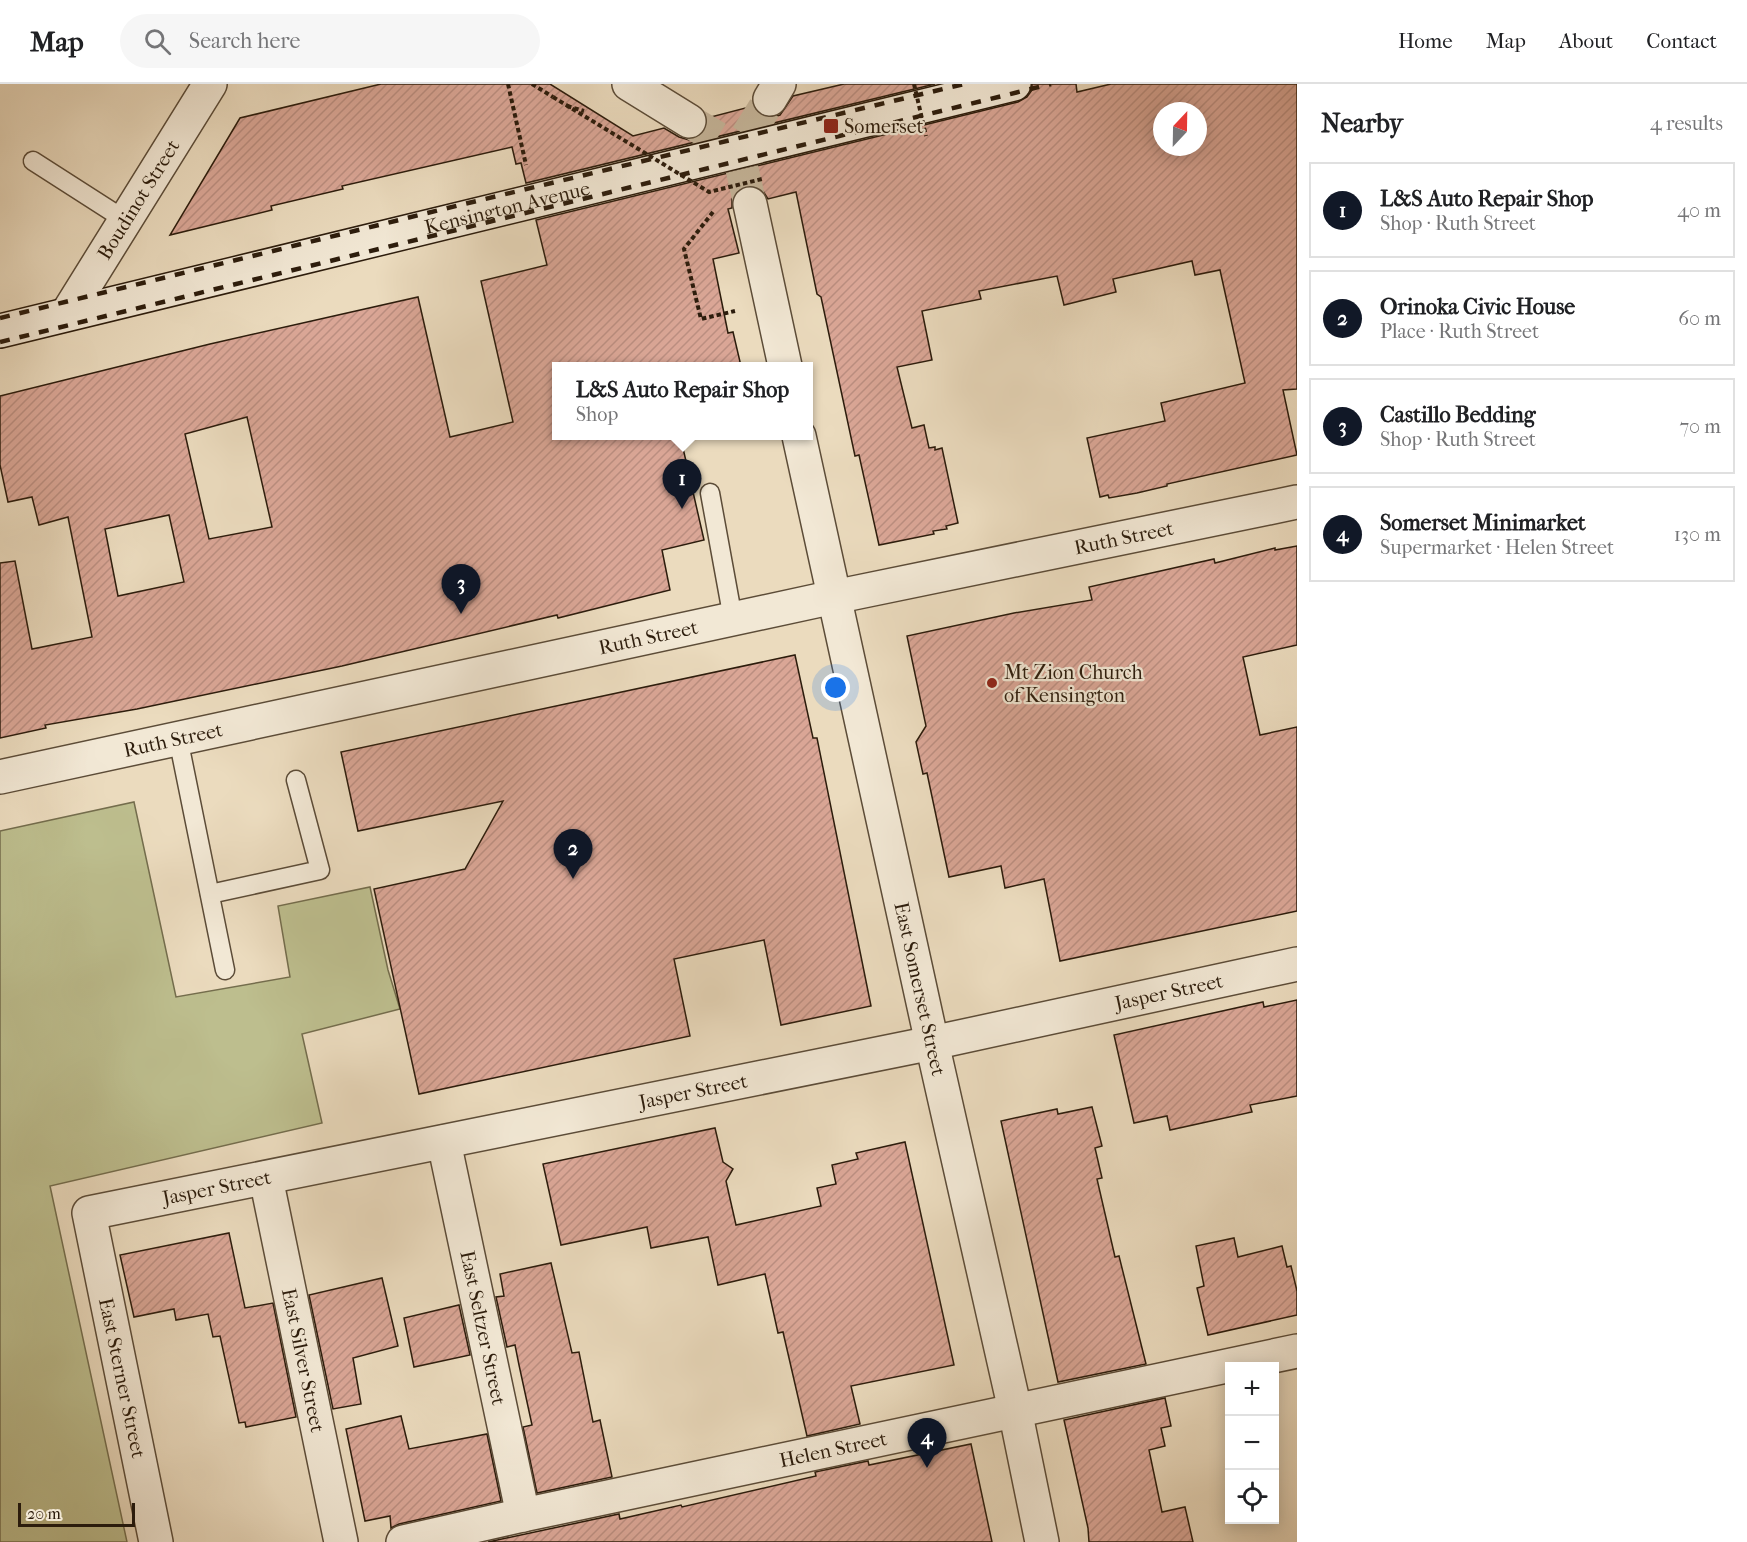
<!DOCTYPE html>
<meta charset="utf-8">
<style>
:root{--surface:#fff;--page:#f6f6f6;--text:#202124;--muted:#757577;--line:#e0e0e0;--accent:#111827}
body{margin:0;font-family:"IM FELL French Canon",serif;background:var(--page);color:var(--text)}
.controls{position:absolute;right:18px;bottom:18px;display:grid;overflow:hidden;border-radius:0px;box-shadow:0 3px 15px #0003}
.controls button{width:54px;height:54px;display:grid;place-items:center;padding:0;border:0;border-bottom:2px solid var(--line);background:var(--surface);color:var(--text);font:30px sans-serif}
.compass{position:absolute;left:1153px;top:18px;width:54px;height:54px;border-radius:50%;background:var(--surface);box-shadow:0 3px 15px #0003;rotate:22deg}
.scale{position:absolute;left:18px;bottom:15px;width:117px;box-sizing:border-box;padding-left:6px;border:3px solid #2c1c0c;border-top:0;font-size:16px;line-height:21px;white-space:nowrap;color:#2c1c0c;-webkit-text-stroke:4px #f2e8d5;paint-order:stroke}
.you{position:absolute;left:836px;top:604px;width:21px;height:21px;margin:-15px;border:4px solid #fff;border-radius:50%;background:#1a73e8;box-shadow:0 0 0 9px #1a73e833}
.badge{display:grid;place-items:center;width:39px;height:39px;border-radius:50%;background:var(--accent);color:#fff;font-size:20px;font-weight:700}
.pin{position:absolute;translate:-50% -50px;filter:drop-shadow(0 2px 3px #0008)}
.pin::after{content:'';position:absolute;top:32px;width:21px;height:18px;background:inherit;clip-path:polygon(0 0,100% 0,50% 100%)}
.popup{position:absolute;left:552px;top:278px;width:261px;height:78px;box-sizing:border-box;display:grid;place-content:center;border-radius:0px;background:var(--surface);filter:drop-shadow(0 2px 4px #0005);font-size:20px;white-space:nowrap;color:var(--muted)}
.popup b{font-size:22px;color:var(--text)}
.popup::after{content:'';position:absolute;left:50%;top:100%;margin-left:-12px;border:12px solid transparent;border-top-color:var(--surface)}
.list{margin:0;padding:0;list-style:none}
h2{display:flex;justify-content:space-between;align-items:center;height:78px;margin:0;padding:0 24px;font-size:26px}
h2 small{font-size:20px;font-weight:400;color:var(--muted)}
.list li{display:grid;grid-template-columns:39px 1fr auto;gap:18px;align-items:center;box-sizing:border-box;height:96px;margin:0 12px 12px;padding:0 12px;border:2px solid var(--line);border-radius:0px}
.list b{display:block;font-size:22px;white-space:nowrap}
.list p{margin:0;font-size:20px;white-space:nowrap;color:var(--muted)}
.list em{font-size:20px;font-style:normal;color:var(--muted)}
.icon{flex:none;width:33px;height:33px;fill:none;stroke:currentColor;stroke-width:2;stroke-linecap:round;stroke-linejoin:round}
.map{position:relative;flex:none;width:1297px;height:1458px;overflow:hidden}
header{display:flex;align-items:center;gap:36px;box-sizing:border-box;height:84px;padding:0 30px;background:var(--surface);border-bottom:2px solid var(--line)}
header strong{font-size:28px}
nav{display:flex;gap:33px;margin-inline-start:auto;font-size:21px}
.search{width:420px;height:54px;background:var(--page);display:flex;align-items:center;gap:15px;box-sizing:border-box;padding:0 21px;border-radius:33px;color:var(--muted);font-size:22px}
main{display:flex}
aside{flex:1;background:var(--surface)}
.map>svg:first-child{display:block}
.grass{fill:#bdbe8e;stroke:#746d4d;stroke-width:1.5}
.building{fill:url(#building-hatch);stroke:#2c1c0c;stroke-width:1.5;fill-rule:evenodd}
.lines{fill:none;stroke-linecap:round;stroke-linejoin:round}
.street-tunnel{stroke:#c5b59a;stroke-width:33;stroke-dasharray:33 16;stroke-linecap:butt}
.lane-casing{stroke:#5c4c38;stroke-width:21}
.street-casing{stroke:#5c4c38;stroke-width:36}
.secondary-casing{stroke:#2c1c0c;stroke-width:36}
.path{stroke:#2c1c0c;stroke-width:4;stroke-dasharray:4.5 3;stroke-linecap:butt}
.lane{stroke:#f2e8d5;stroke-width:18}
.street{stroke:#f2e8d5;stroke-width:33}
.secondary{stroke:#f2e8d5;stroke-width:33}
.rail{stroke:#2c1c0c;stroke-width:4.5;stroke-dasharray:10 10;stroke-linecap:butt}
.path-bridge{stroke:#2c1c0c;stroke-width:4;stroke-dasharray:4.5 3;stroke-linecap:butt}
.poi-dot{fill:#8f2418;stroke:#f2e8d5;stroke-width:2}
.labels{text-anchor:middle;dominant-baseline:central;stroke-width:4.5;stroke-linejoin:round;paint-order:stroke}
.poi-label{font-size:20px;fill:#2c1c0c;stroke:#f2e8d5;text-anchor:start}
.street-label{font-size:20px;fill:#2c1c0c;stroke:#f2e8d5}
</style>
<header>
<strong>Map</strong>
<div class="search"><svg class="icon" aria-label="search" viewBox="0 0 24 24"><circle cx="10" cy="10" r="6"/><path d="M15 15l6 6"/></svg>Search here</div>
<nav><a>Home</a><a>Map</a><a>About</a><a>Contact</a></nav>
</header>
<main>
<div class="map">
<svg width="1297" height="1458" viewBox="0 0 1297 1458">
<defs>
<pattern id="building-hatch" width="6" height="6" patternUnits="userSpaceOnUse" patternTransform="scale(1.5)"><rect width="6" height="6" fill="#daa696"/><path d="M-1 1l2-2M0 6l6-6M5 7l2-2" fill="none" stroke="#bb8e80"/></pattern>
</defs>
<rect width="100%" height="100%" fill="#ebdbbe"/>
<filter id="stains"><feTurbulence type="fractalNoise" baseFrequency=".00333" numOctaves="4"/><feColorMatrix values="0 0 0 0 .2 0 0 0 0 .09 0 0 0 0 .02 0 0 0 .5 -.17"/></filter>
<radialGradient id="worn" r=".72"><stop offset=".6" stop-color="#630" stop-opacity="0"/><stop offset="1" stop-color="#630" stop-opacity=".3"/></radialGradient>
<path class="grass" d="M 134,718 L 176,913 L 290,893 L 278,822 L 370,803 L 388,886 L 400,925 L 302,950 L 322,1039 L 50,1102 L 127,1458 L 0,1458 L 0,747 Z"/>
<g class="building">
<path d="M 381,0 L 550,0 L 633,52 L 664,44 L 679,53 L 689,56 L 697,54 L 705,47 L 708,38 L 707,34 L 753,22 L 760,31 L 770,34 L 780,31 L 793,12 L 844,0 L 935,0 L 526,99 L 521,79 L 516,80 L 512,63 L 342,102 L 343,105 L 271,122 L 272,126 L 170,151 L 240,34 Z"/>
<path d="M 1032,0 L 1076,0 L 1077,8 L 1111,0 L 1297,0 L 1297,305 L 1283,306 L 1297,371 L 1167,400 L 1167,402 L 1137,409 L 1109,414 L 1108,411 L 1100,413 L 1087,354 L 1165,337 L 1161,319 L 1245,299 L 1220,186 L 1195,191 L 1192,177 L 1113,195 L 1116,208 L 1064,221 L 1057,192 L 979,207 L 981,215 L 922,227 L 932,276 L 897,283 L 912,344 L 924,341 L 929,364 L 935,363 L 935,366 L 942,364 L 958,439 L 946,442 L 947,445 L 933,447 L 934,450 L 879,461 L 859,371 L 855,372 L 821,213 L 817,210 L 796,108 L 768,115 L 763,107 L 756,102 L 745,102 L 737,107 L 732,115 L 732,124 L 728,125 L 739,169 L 713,175 L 728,249 L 733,248 L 741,282 L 556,282 L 556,351 L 680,351 L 704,456 L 662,466 L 670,506 L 558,534 L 557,531 L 342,582 L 137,625 L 45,641 L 46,644 L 0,654 L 0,479 L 15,477 L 32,565 L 92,553 L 68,433 L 39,441 L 32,413 L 8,418 L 0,381 L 0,312 L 210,260 L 418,213 L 450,353 L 513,338 L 481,197 L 547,181 L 536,136 L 1018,18 L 1027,13 L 1032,6 ZM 1162,27 L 1198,27 L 1198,63 L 1162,63 ZM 247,333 L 272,443 L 209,455 L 185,350 ZM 169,431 L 184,498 L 118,512 L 105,445 Z"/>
<path d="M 1297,462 L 1297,561 L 1243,573 L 1260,651 L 1297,643 L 1297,827 L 1060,877 L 1044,795 L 1005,804 L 1001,782 L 949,793 L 927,689 L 923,690 L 916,658 L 926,642 L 907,552 L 1014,529 L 1092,516 L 1089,503 L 1214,475 L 1215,479 L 1275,464 L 1275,466 Z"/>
<path d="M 795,571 L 813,654 L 817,654 L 871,922 L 781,941 L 764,856 L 674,875 L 690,952 L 419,1010 L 374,805 L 465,785 L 503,717 L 358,747 L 341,668 Z"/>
<path d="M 1297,916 L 1297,1012 L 1250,1021 L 1252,1028 L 1170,1046 L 1167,1032 L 1134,1039 L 1114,951 L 1263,918 L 1264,923 Z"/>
<path d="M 1092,1023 L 1102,1062 L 1095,1064 L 1102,1094 L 1097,1095 L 1115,1173 L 1119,1172 L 1146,1280 L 1058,1298 L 1001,1037 L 1057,1025 L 1058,1030 Z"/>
<path d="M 715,1044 L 723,1078 L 733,1085 L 726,1097 L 736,1141 L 821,1122 L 817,1104 L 836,1100 L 832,1081 L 858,1075 L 856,1069 L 905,1058 L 954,1281 L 851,1302 L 860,1340 L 807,1352 L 783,1248 L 778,1249 L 765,1190 L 718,1201 L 708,1153 L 651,1164 L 647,1143 L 561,1161 L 543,1080 Z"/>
<path d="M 229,1149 L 245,1224 L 273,1219 L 296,1333 L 246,1343 L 245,1338 L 239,1339 L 220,1252 L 213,1253 L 208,1230 L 176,1236 L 174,1225 L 134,1233 L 120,1171 Z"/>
<path d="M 1234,1154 L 1238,1173 L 1282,1162 L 1287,1183 L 1291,1182 L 1297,1207 L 1297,1231 L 1208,1251 L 1197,1204 L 1204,1202 L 1196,1162 Z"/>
<path d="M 551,1179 L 572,1269 L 579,1268 L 593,1338 L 600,1336 L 612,1393 L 537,1409 L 523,1343 L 532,1341 L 519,1281 L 515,1261 L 507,1263 L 496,1213 L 504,1212 L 500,1190 Z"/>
<path d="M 382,1194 L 398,1262 L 353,1274 L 361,1320 L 333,1325 L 309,1211 Z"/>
<path d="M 459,1221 L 470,1271 L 414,1283 L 404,1234 Z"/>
<path d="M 1165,1314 L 1171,1342 L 1161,1344 L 1165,1362 L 1149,1366 L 1162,1428 L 1185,1423 L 1193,1458 L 1089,1458 L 1088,1444 L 1064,1336 Z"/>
<path d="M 401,1332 L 409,1365 L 487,1350 L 501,1417 L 399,1440 L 391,1444 L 390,1432 L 365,1437 L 346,1345 Z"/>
<path d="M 971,1360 L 992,1458 L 488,1458 L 619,1430 L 620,1435 L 681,1421 L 682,1423 L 816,1392 L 815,1388 L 868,1377 L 869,1381 Z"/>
</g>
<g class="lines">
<g class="street-tunnel">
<path d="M 689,37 L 724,58"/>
<path d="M 747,52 L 770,15"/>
<path d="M 742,85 L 750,120"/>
</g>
<g class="lane-casing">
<g id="lane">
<path d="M 33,77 L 125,136"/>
<path d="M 710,409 L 733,535"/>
<path d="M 178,654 L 225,886"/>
<path d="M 210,810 L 320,786 L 296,696"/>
</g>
</g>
<g class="street-casing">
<g id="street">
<path d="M 629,0 L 689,37"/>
<path d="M 770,15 L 779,0"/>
<path d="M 750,120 L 785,282"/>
<path id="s1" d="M 67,230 L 210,0"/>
<path id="s2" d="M 799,352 L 932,959 L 1015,1326 L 1042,1458"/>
<path id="s3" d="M 0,693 L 834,513 L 1297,418"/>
<path id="s4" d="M 444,1058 L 523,1431"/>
<path id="s5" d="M 266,1094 L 341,1458"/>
<path id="s6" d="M 156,1458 L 89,1129 L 932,959 L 1297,880"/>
<path id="s7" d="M 403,1458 L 523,1431 L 1297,1267"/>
</g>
</g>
<g class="secondary-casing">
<g id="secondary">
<path id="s8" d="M 0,247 L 1014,0"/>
</g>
</g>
<g class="path">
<path d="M 508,0 L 526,81"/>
<path d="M 532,0 L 553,13"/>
<path d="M 567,22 L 584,27"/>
<path d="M 713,128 L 684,165 L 701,235 L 735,227"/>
</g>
<use href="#lane" class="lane"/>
<use href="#street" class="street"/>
<use href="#secondary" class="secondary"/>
<g class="rail">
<path d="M 0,234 L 460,121 L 964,0"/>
<path d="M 0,258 L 1051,0"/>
</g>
<g class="path-bridge">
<path d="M 914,0 L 926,52"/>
<path d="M 553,13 L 709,108 L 762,95"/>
</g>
</g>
<g class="poi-dot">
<rect x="823" y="34" width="16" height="16" rx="3"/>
<circle cx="992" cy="599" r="6"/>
</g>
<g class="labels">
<g class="poi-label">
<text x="844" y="42">Somerset</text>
<text x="1004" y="588">Mt Zion Church<tspan x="1004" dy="23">of Kensington</tspan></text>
</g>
<g class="street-label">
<text stroke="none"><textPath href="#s1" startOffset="135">Boudinot Street</textPath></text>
<text stroke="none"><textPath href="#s8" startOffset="522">Kensington Avenue</textPath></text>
<text stroke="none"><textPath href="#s3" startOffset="1149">Ruth Street</textPath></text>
<text stroke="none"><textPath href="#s3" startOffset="663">Ruth Street</textPath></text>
<text stroke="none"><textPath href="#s3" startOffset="177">Ruth Street</textPath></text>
<text stroke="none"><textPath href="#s2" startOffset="566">East Somerset Street</textPath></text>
<text stroke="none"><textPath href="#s6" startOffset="1438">Jasper Street</textPath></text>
<text stroke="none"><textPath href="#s6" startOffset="952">Jasper Street</textPath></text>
<text stroke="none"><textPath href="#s6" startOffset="466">Jasper Street</textPath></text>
<text stroke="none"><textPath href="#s4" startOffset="190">East Seltzer Street</textPath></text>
<text stroke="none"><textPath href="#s5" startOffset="186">East Silver Street</textPath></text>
<text transform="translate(122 1294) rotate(78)">East Sterner Street</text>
<text stroke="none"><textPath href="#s7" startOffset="440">Helen Street</textPath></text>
</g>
</g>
<rect width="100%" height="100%" filter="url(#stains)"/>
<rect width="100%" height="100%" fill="url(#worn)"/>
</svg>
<div class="controls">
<button>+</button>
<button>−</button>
<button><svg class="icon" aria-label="locate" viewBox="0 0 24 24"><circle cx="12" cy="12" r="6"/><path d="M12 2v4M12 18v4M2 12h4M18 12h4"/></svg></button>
</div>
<svg class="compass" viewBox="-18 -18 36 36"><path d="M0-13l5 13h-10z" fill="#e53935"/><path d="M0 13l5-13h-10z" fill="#757577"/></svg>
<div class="scale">20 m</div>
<div class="you"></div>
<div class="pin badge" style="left:682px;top:425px">1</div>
<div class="popup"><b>L&amp;S Auto Repair Shop</b>Shop</div>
<div class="pin badge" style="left:573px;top:795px">2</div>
<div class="pin badge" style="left:461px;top:530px">3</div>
<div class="pin badge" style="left:927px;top:1384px">4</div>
</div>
<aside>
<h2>Nearby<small>4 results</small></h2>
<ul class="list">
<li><span class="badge">1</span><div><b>L&amp;S Auto Repair Shop</b><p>Shop · Ruth Street</p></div><em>40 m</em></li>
<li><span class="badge">2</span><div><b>Orinoka Civic House</b><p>Place · Ruth Street</p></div><em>60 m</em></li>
<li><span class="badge">3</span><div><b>Castillo Bedding</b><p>Shop · Ruth Street</p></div><em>70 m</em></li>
<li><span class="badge">4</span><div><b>Somerset Minimarket</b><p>Supermarket · Helen Street</p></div><em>130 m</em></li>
</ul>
</aside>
</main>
